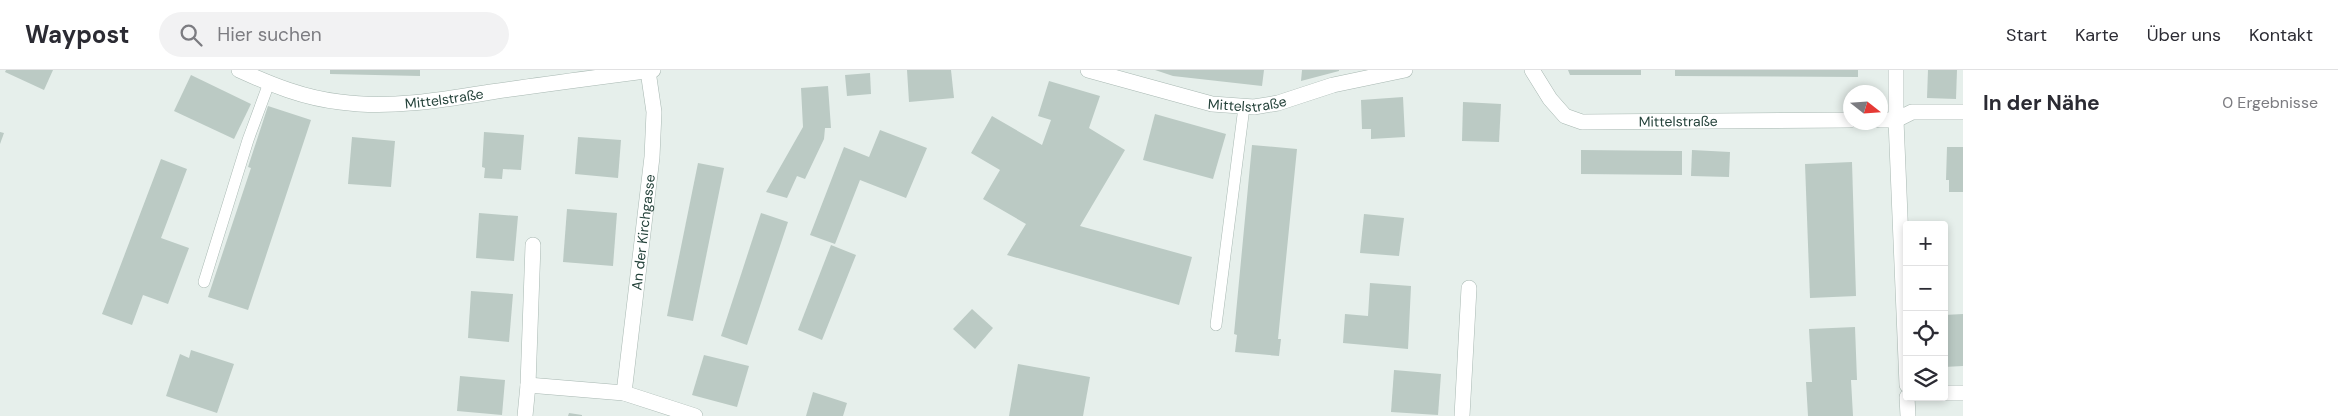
<!DOCTYPE html>
<html lang="de">
<meta charset="utf-8">
<style>
:root{--surface:#fff;--page:#f2f2f3;--text:#2b2b33;--muted:#7c7c81;--line:#e1e1e2}
body{margin:0;font-family:"DM Sans",sans-serif;background:var(--page);color:var(--text)}
.controls{position:absolute;right:15px;bottom:15px;display:grid;overflow:hidden;border-radius:5px;box-shadow:0 2px 8px #0003}
.controls button{width:45px;height:45px;display:grid;place-items:center;padding:0;border:0;border-bottom:1px solid var(--line);background:var(--surface);color:var(--text);font:25px sans-serif}
.compass{position:absolute;left:1843px;top:15px;width:45px;height:45px;border-radius:50%;background:var(--surface);box-shadow:0 2px 8px #0003;rotate:107deg}
.list{margin:0;padding:0;list-style:none}
h2{display:flex;justify-content:space-between;align-items:center;height:65px;margin:0;padding:0 20px;font-size:21px}
h2 small{font-size:16px;font-weight:400;color:var(--muted)}
.icon{flex:none;width:28px;height:28px;fill:none;stroke:currentColor;stroke-width:2;stroke-linecap:round;stroke-linejoin:round}
.map{position:relative;flex:none;width:1963px;height:346px;overflow:hidden}
header{display:flex;align-items:center;gap:30px;box-sizing:border-box;height:70px;padding:0 25px;background:var(--surface);border-bottom:1px solid var(--line)}
header strong{font-size:24px}
nav{display:flex;gap:28px;margin-inline-start:auto;font-size:18px}
.search{width:350px;height:45px;background:var(--page);display:flex;align-items:center;gap:12px;box-sizing:border-box;padding:0 18px;border-radius:28px;color:var(--muted);font-size:19px}
main{display:flex}
aside{flex:1;background:var(--surface)}
.map>svg:first-child{display:block}
.building{fill:#bbcac4}
.lines{fill:none;stroke-linecap:round;stroke-linejoin:round}
.lane-casing{stroke:#a8b8b2;stroke-width:12}
.street-casing{stroke:#a8b8b2;stroke-width:16}
.lane{stroke:#fff;stroke-width:11}
.street{stroke:#fff;stroke-width:15}
.labels{text-anchor:middle;dominant-baseline:central;stroke-width:4;stroke-linejoin:round;paint-order:stroke}
.street-label{font-size:14px;fill:#24423a;stroke:#f7fbf9}
</style>
<header>
<strong>Waypost</strong>
<div class="search"><svg class="icon" aria-label="search" viewBox="0 0 24 24"><circle cx="10" cy="10" r="6"/><path d="M15 15l6 6"/></svg>Hier suchen</div>
<nav><a>Start</a><a>Karte</a><a>Über uns</a><a>Kontakt</a></nav>
</header>
<main>
<div class="map">
<svg width="1963" height="346" viewBox="0 0 1963 346">
<rect width="100%" height="100%" fill="#e6efeb"/>
<g class="building">
<path d="M 6,0 L 53,0 L 44,20 L 5,2 Z"/>
<path d="M 330,0 L 420,0 L 420,6 L 330,4 Z"/>
<path d="M 907,0 L 951,0 L 954,28 L 909,32 Z"/>
<path d="M 1155,0 L 1264,0 L 1262,16 L 1173,6 Z"/>
<path d="M 1302,0 L 1339,0 L 1339,1 L 1301,11 Z"/>
<path d="M 1568,0 L 1641,0 L 1641,5 L 1570,5 Z"/>
<path d="M 1675,0 L 1858,0 L 1858,7 L 1675,6 Z"/>
<path d="M 1928,0 L 1957,0 L 1956,29 L 1927,28 Z"/>
<path d="M 870,3 L 871,24 L 847,26 L 845,5 Z"/>
<path d="M 191,5 L 251,34 L 234,69 L 174,41 Z"/>
<path d="M 1049,11 L 1100,26 L 1089,58 L 1125,80 L 1080,156 L 1192,187 L 1179,235 L 1007,185 L 1026,154 L 983,129 L 1000,100 L 971,83 L 992,46 L 1042,75 L 1051,50 L 1038,46 Z"/>
<path d="M 828,16 L 831,58 L 825,58 L 824,69 L 805,109 L 797,106 L 787,128 L 766,122 L 803,57 L 801,18 Z"/>
<path d="M 1403,27 L 1405,67 L 1371,69 L 1371,59 L 1362,59 L 1361,30 Z"/>
<path d="M 1463,32 L 1501,34 L 1499,72 L 1462,71 Z"/>
<path d="M 268,36 L 311,50 L 248,240 L 208,227 L 251,98 L 248,97 Z"/>
<path d="M 1155,44 L 1226,64 L 1213,109 L 1143,90 Z"/>
<path d="M 880,60 L 927,78 L 906,128 L 860,110 L 835,174 L 810,165 L 844,77 L 869,87 Z"/>
<path d="M 0,62 L 4,63 L 0,74 Z"/>
<path d="M 484,62 L 524,65 L 521,100 L 503,99 L 502,109 L 484,108 L 485,98 L 482,97 Z"/>
<path d="M 352,67 L 395,71 L 391,117 L 348,114 Z"/>
<path d="M 578,67 L 621,70 L 618,108 L 575,104 Z"/>
<path d="M 1252,75 L 1297,79 L 1278,269 L 1281,269 L 1279,286 L 1235,282 L 1237,265 L 1234,264 Z"/>
<path d="M 1947,77 L 1963,77 L 1963,122 L 1949,122 L 1949,110 L 1946,110 Z"/>
<path d="M 1581,80 L 1682,81 L 1682,105 L 1581,104 Z"/>
<path d="M 1692,80 L 1730,82 L 1729,107 L 1691,106 Z"/>
<path d="M 161,89 L 187,99 L 161,168 L 189,178 L 168,234 L 143,225 L 132,255 L 102,244 Z"/>
<path d="M 1852,92 L 1856,226 L 1810,228 L 1805,94 Z"/>
<path d="M 698,93 L 724,98 L 693,251 L 667,246 Z"/>
<path d="M 567,139 L 617,143 L 613,196 L 563,192 Z"/>
<path d="M 479,143 L 518,146 L 514,191 L 476,188 Z"/>
<path d="M 761,143 L 788,152 L 747,275 L 721,266 Z"/>
<path d="M 1364,144 L 1404,148 L 1399,186 L 1360,183 Z"/>
<path d="M 831,175 L 856,185 L 822,270 L 798,260 Z"/>
<path d="M 1370,213 L 1411,216 L 1408,279 L 1343,273 L 1345,244 L 1368,246 Z"/>
<path d="M 471,221 L 513,224 L 509,272 L 468,268 Z"/>
<path d="M 972,239 L 993,258 L 975,279 L 953,259 Z"/>
<path d="M 1963,244 L 1963,296 L 1944,297 L 1944,245 Z"/>
<path d="M 1855,257 L 1857,310 L 1851,310 L 1853,346 L 1808,346 L 1806,312 L 1812,312 L 1809,259 Z"/>
<path d="M 191,280 L 234,294 L 217,343 L 166,326 L 180,284 L 189,288 Z"/>
<path d="M 704,285 L 749,296 L 737,337 L 692,325 Z"/>
<path d="M 1018,294 L 1090,307 L 1083,346 L 1009,346 Z"/>
<path d="M 1394,300 L 1441,304 L 1438,345 L 1391,342 Z"/>
<path d="M 460,306 L 505,310 L 502,345 L 457,341 Z"/>
<path d="M 813,322 L 847,333 L 843,346 L 806,346 Z"/>
<path d="M 569,343 L 582,345 L 582,346 L 568,346 Z"/>
</g>
<g class="lines">
<g class="lane-casing">
<g id="lane">
<path d="M 204,212 L 248,70 L 269,13"/>
<path d="M 1216,255 L 1244,37"/>
</g>
</g>
<g class="street-casing">
<g id="street">
<path id="s1" d="M 239,0 C 272,15 304,28 340,32 C 390,39 442,30 491,22 C 545,14 599,7 653,0"/>
<path id="s2" d="M 1088,0 L 1212,34 L 1254,37 L 1278,33 L 1333,15 L 1405,0"/>
<path id="s3" d="M 1532,0 L 1550,29 L 1565,46 L 1582,52 L 1850,50"/>
<path d="M 1896,0 L 1896,50 L 1907,315"/>
<path d="M 1880,50 L 1896,50 L 1912,42 L 1963,42"/>
<path d="M 528,315 L 533,175"/>
<path id="s4" d="M 624,323 L 652,87 L 654,42 L 648,1"/>
<path d="M 1944,323 L 1963,323"/>
<path d="M 1907,327 L 1908,346"/>
<path d="M 525,346 L 528,315 L 624,323 L 695,346"/>
<path d="M 1462,346 L 1469,218"/>
</g>
</g>
<use href="#lane" class="lane"/>
<use href="#street" class="street"/>
</g>
<g class="labels">
<g class="street-label">
<text stroke="none"><textPath href="#s1" startOffset="211">Mittelstraße</textPath></text>
<text stroke="none"><textPath href="#s2" startOffset="164">Mittelstraße</textPath></text>
<text stroke="none"><textPath href="#s3" startOffset="171">Mittelstraße</textPath></text>
<text stroke="none"><textPath href="#s4" startOffset="162">An der Kirchgasse</textPath></text>
</g>
</g>
</svg>
<div class="controls">
<button>+</button>
<button>−</button>
<button><svg class="icon" aria-label="locate" viewBox="0 0 24 24"><circle cx="12" cy="12" r="6"/><path d="M12 2v4M12 18v4M2 12h4M18 12h4"/></svg></button>
<button><svg class="icon" aria-label="layers" viewBox="0 0 24 24"><path d="M12 4l9 5-9 5-9-5zM3 14l9 5 9-5"/></svg></button>
</div>
<svg class="compass" viewBox="-18 -18 36 36"><path d="M0-13l5 13h-10z" fill="#e53935"/><path d="M0 13l5-13h-10z" fill="#7c7c81"/></svg>
</div>
<aside>
<h2>In der Nähe<small>0 Ergebnisse</small></h2>
<ul class="list">
</ul>
</aside>
</main>
